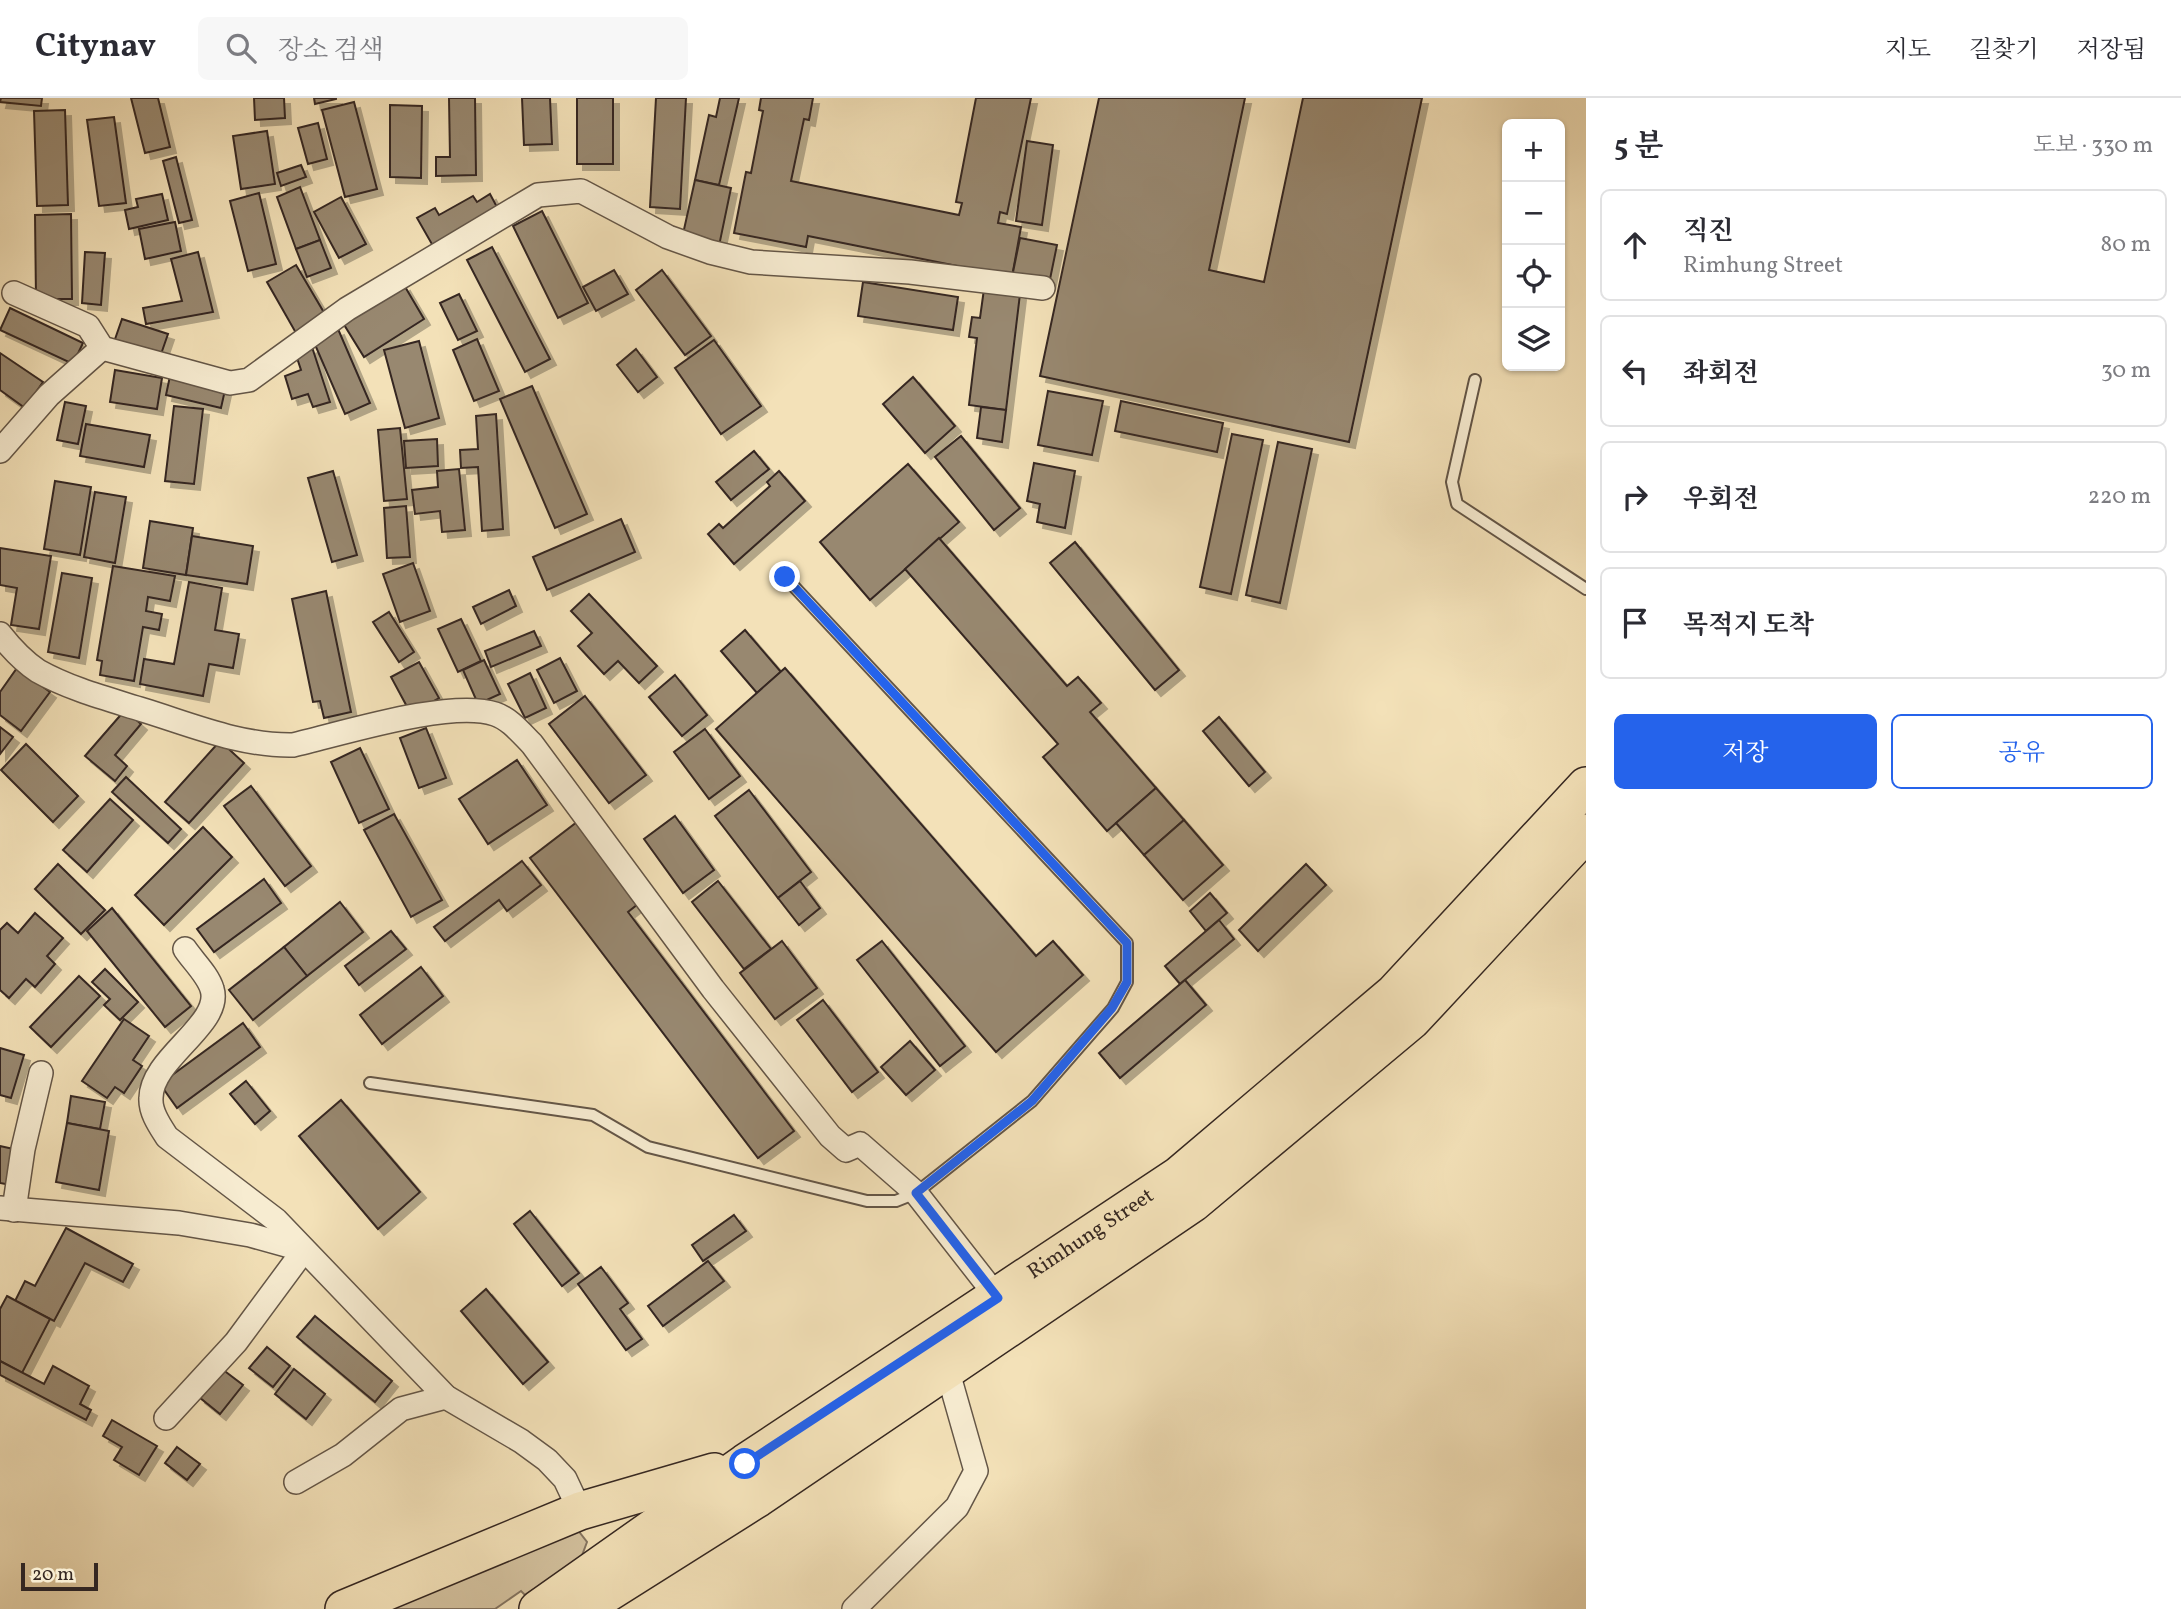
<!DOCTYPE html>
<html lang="ko">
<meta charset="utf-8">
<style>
:root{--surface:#fff;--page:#f7f7f7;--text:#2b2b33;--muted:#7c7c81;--line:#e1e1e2;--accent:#2563eb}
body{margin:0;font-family:Vollkorn,"Noto Serif KR",serif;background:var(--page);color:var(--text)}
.controls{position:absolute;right:21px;top:21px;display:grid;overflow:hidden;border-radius:10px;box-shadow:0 2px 5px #0004}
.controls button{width:63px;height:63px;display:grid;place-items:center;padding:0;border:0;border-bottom:2px solid var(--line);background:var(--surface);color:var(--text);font:35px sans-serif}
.scale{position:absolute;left:21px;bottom:18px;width:77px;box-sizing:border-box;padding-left:7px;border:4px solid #352721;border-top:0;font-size:19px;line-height:24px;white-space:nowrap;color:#352721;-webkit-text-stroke:5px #f7ecd1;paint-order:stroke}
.stop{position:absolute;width:21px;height:21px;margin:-16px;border:5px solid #2563eb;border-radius:50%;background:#fff}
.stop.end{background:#2563eb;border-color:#fff;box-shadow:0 2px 7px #0008}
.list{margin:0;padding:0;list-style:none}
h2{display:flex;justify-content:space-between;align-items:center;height:91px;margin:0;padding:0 28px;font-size:30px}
h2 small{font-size:23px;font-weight:400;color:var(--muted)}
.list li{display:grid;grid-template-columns:46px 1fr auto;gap:21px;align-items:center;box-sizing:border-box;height:112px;margin:0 14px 14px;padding:0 14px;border:2px solid var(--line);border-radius:10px}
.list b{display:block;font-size:26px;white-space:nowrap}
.list p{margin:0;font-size:23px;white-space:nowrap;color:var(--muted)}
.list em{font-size:23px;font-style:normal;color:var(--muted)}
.actions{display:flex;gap:14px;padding:21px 28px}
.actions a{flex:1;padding:16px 0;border:2px solid var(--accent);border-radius:10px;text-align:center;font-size:24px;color:var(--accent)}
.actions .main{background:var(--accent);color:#fff}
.icon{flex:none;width:38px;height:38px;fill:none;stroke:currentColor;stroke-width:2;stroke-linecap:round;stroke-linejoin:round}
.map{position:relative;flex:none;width:1586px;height:1511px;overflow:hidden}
header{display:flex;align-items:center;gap:42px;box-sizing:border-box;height:98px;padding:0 35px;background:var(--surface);border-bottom:2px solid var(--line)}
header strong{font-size:33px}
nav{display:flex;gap:38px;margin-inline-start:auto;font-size:24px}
.search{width:490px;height:63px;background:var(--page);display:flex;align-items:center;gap:18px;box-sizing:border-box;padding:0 24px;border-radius:10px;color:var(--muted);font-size:26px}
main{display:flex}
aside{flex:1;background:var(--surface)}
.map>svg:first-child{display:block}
.green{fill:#d3c19e;stroke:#847460;stroke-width:2}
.building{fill:#988870;stroke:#352721;stroke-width:2;filter:url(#shadow)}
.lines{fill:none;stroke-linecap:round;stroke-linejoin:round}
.lane-casing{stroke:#645647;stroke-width:14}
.street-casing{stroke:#645647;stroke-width:26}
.primary-casing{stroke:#352721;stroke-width:40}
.lane{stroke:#f7ecd1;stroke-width:10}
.street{stroke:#f7ecd1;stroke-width:23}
.primary{stroke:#f3e1b8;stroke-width:37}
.route{stroke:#2563eb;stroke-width:9}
.labels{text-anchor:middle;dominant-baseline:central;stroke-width:5;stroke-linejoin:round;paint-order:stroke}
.street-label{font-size:21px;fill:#352721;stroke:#f7ecd1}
</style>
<header>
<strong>Citynav</strong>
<div class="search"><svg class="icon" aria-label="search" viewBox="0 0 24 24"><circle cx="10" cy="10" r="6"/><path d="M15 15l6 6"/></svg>장소 검색</div>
<nav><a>지도</a><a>길찾기</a><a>저장됨</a></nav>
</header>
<main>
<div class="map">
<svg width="1586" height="1511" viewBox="0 0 1586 1511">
<defs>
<filter id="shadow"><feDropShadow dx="6" dy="6" stdDeviation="0" flood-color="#0004"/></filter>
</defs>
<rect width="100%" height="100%" fill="#f3e1b8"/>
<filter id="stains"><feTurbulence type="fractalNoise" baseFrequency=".00286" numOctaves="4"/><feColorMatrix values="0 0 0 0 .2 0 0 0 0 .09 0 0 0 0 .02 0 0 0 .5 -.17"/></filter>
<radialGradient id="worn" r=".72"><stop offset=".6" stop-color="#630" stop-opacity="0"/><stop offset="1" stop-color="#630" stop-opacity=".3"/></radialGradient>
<path class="green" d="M 577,1431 L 587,1444 L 581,1460 L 525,1497 L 521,1493 L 495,1511 L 380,1511 Z"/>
<g class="building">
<path d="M 1,0 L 42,0 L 41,8 L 0,4 Z"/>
<path d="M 131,0 L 158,0 L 170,49 L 145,55 Z"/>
<path d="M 254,0 L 284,0 L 285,20 L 255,22 Z"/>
<path d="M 314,0 L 336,0 L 336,1 L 315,6 Z"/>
<path d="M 449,0 L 475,0 L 476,77 L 436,78 L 436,59 L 450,59 Z"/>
<path d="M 522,0 L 550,0 L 552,46 L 524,47 Z"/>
<rect x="577" y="0" width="36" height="66"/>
<path d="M 656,0 L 686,0 L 680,111 L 650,109 Z"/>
<path d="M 720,0 L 739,0 L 719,87 L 695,82 L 709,17 L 716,19 Z"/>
<path d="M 761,0 L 813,0 L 809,22 L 804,21 L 791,83 L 959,117 L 962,105 L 956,104 L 976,0 L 1031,0 L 1007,116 L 1000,114 L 998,125 L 1021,129 L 1012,179 L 808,138 L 806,149 L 734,135 L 746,74 L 751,75 L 763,13 L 759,12 Z"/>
<path d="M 1099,0 L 1245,0 L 1209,172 L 1264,184 L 1303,0 L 1422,0 L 1349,344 L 1040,278 Z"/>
<path d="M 354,4 L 377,91 L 345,99 L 322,12 Z"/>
<path d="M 390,7 L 422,8 L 421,80 L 390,79 Z"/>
<path d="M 65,12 L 68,107 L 37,108 L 34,13 Z"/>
<path d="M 114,19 L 126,105 L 99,108 L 87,22 Z"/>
<path d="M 318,25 L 327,61 L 308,66 L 298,30 Z"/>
<path d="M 267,33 L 275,86 L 241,91 L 233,38 Z"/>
<path d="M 1027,43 L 1053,47 L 1042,127 L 1016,123 Z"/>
<path d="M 176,59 L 192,122 L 179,125 L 163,63 Z"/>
<path d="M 301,67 L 306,79 L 281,88 L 277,75 Z"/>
<path d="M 695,82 L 731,90 L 719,148 L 683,136 Z"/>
<path d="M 300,89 L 320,142 L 296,151 L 277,99 Z"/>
<path d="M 259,95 L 276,166 L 248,173 L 230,103 Z"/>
<path d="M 162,96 L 168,122 L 129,131 L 125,112 L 138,109 L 136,101 Z"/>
<path d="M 490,96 L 498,111 L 433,148 L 417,120 L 435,110 L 439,117 L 473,98 L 477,104 Z"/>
<path d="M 341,99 L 366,146 L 339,160 L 314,114 Z"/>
<path d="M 542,113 L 588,205 L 558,220 L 513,128 Z"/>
<path d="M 71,116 L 72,201 L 36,201 L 35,117 Z"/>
<path d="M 175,124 L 181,153 L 145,161 L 139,131 Z"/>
<path d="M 1020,140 L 1057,147 L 1049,186 L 1012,179 Z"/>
<path d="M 320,142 L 331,170 L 307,179 L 296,151 Z"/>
<path d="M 492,149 L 550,261 L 525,274 L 467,162 Z"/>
<path d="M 85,154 L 105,155 L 101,207 L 82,205 Z"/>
<path d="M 198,154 L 213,214 L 146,226 L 143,210 L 182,203 L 171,161 Z"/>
<path d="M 296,167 L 326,218 L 296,235 L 267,184 Z"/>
<path d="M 614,172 L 628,196 L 596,213 L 583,189 Z"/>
<path d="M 662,172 L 711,238 L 685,257 L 636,192 Z"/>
<path d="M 863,184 L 958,199 L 953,232 L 858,218 Z"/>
<path d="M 404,187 L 424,221 L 364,259 L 343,225 Z"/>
<path d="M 984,191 L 1020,196 L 1006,312 L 969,307 L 977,240 L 969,239 L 972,219 L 980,220 Z"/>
<path d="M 459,196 L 477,233 L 458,242 L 440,205 Z"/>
<path d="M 10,210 L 83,245 L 73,266 L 0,232 Z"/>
<path d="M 122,221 L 168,236 L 160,259 L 114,244 Z"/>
<path d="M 338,231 L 370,305 L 345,316 L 313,242 Z"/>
<path d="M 477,241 L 499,293 L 474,303 L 453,252 Z"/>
<path d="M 714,242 L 761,308 L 721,336 L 675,270 Z"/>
<path d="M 419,243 L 439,320 L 405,330 L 384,252 Z"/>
<path d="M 312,249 L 330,304 L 313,309 L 308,296 L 292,301 L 285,278 L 301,272 L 295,254 Z"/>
<path d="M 636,251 L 657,279 L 638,294 L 617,267 Z"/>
<path d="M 0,255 L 43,284 L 25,310 L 0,292 Z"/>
<path d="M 115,272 L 162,280 L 157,311 L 110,304 Z"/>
<path d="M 170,278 L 225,292 L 221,310 L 166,297 Z"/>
<path d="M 913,279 L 955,328 L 925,355 L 883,306 Z"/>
<path d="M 532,288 L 587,416 L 555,430 L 500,301 Z"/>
<path d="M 1048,293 L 1103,303 L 1092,357 L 1038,347 Z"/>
<path d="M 1121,303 L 1223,325 L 1217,354 L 1115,333 Z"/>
<path d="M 65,304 L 86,308 L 78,346 L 57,342 Z"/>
<path d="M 174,308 L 203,311 L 194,386 L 165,383 Z"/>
<path d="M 981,309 L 1006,312 L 1002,344 L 977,340 Z"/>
<path d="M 496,316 L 503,431 L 482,433 L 478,369 L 461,370 L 460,352 L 478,351 L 476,318 Z"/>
<path d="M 86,326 L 150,337 L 144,369 L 80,358 Z"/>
<path d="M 400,330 L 407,401 L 384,403 L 378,332 Z"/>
<path d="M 1232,336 L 1263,342 L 1231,496 L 1200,489 Z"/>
<path d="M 961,338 L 1020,410 L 994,432 L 935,359 Z"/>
<path d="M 437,341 L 438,368 L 406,370 L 404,343 Z"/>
<path d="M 1278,344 L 1312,351 L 1280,505 L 1246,497 Z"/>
<path d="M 754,353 L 769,371 L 731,402 L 716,384 Z"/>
<path d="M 1034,365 L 1075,373 L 1065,430 L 1037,424 L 1040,406 L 1027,403 Z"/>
<path d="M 908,366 L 959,424 L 870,502 L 820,444 Z"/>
<path d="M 459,371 L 465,432 L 442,434 L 440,413 L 415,416 L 412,392 L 438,389 L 437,373 Z"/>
<path d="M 333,373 L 357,457 L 332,464 L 308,380 Z"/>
<path d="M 779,373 L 805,403 L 734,466 L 708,436 L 719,426 L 723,430 L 770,388 L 767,384 Z"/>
<path d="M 55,383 L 91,389 L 80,457 L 44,451 Z"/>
<path d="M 95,394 L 126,399 L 115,465 L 84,459 Z"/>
<path d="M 406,408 L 410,459 L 387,460 L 384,410 Z"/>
<path d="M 621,421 L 635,454 L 547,492 L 533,459 Z"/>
<path d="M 150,423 L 193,430 L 186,477 L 143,470 Z"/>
<path d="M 192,438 L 253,448 L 247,486 L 186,477 Z"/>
<path d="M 939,440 L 1067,588 L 1078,579 L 1101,605 L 1090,614 L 1156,690 L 1107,733 L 1043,659 L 1058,646 L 905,471 Z"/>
<path d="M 1075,444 L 1179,572 L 1155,592 L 1050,465 Z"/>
<path d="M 0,450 L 51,458 L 39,531 L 11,527 L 17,490 L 0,487 Z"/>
<path d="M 413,465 L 430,513 L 400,524 L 383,476 Z"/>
<path d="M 113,468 L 175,478 L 170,503 L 148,499 L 146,513 L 162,516 L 159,532 L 143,529 L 134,583 L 100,577 L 102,563 L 97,562 Z"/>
<path d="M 62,475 L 92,480 L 79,560 L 48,554 Z"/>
<path d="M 189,484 L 222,490 L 215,532 L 239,536 L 233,570 L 209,566 L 203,598 L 140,586 L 144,561 L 174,566 Z"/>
<path d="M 509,492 L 516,508 L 481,526 L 473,509 Z"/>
<path d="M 326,493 L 351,614 L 324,620 L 320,603 L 313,604 L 292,501 Z"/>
<path d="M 589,496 L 657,568 L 639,585 L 618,563 L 604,576 L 578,548 L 592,535 L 571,513 Z"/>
<path d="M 389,514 L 414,554 L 399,564 L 373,524 Z"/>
<path d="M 461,521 L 481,563 L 458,574 L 438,531 Z"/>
<path d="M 745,532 L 781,574 L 757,595 L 721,553 Z"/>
<path d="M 534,533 L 541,548 L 491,569 L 485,553 Z"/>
<path d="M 560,560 L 577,593 L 554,605 L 537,572 Z"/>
<path d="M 484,562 L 500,596 L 478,606 L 463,572 Z"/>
<path d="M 419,564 L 439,600 L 411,616 L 391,579 Z"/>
<path d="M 17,570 L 50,594 L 21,633 L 0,617 L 0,594 Z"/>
<path d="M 785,570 L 1036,858 L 1053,843 L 1083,877 L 996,954 L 716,631 Z"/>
<path d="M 530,575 L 546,610 L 525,620 L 508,586 Z"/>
<path d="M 675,577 L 707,617 L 682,638 L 649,599 Z"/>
<path d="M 585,598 L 646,677 L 609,705 L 549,626 Z"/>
<path d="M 125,612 L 141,626 L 115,657 L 127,668 L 115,683 L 85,658 Z"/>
<path d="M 1219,619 L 1265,674 L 1249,688 L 1203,633 Z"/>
<path d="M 0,629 L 13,639 L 0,656 Z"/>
<path d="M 426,630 L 446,680 L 419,690 L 400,640 Z"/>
<path d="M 705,631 L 740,678 L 709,701 L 674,654 Z"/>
<path d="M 220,643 L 244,665 L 189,725 L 165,704 Z"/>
<path d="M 26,646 L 78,698 L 53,724 L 1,672 Z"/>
<path d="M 360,650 L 389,711 L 359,725 L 331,664 Z"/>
<path d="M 517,662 L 547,707 L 488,746 L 459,701 Z"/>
<path d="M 126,679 L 181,731 L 168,745 L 112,694 Z"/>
<path d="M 251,688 L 311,768 L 285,788 L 224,708 Z"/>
<path d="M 1156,690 L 1184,722 L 1144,757 L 1116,725 Z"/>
<path d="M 749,692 L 811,774 L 778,800 L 715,718 Z"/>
<path d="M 110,701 L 133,722 L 87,774 L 63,752 Z"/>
<path d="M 394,716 L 442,802 L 411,819 L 364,732 Z"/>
<path d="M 675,718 L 714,772 L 683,795 L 644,741 Z"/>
<path d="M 1184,722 L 1223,767 L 1183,802 L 1144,757 Z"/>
<path d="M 577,724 L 638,806 L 628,814 L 794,1033 L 758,1060 L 530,760 Z"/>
<path d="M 203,729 L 232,759 L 164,827 L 135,797 Z"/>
<path d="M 522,763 L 541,787 L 507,813 L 499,802 L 445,843 L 434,829 Z"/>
<path d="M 58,766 L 105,812 L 81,836 L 35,791 Z"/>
<path d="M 1306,766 L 1326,787 L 1258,853 L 1239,832 Z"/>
<path d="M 264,781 L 281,805 L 214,854 L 197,831 Z"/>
<path d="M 718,783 L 771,851 L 744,871 L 692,804 Z"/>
<path d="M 800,783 L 820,810 L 799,827 L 778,800 Z"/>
<path d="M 1210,795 L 1227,815 L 1206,833 L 1190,813 Z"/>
<path d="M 340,804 L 363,834 L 307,878 L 284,849 Z"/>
<path d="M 112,810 L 191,908 L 165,929 L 87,833 Z"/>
<path d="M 35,815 L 63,840 L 47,858 L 55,866 L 35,889 L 26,881 L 9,900 L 0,892 L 0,832 L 7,825 L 18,835 Z"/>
<path d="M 1219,822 L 1234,841 L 1180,886 L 1165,868 Z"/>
<path d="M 391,833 L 406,851 L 359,887 L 345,868 Z"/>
<path d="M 782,843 L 817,890 L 775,921 L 740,875 Z"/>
<path d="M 882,843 L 965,948 L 940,968 L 857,862 Z"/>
<path d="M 284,849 L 307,878 L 253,922 L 229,892 Z"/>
<path d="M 421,869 L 443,898 L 382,946 L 360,917 Z"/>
<path d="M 105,871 L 138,904 L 120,922 L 104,907 L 110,901 L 92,884 Z"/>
<path d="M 79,878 L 100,898 L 51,949 L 30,929 Z"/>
<path d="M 1185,882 L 1206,907 L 1120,980 L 1099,955 Z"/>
<path d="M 823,902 L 878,974 L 852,994 L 797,922 Z"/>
<path d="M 124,921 L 149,938 L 133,962 L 142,968 L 124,995 L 115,989 L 107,1000 L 82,983 Z"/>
<path d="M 243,925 L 260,949 L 177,1010 L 160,986 Z"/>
<path d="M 910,943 L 935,972 L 906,997 L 881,969 Z"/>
<path d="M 0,950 L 24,957 L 11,1000 L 0,997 Z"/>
<path d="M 246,983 L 270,1013 L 255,1026 L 230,996 Z"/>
<path d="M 71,998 L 105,1004 L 100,1031 L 67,1025 Z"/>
<path d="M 341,1002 L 420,1094 L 378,1131 L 299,1038 Z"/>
<path d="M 67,1025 L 109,1033 L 99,1092 L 56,1084 Z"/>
<path d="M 0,1048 L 18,1052 L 11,1087 L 0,1085 Z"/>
<path d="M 530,1113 L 579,1175 L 562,1188 L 514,1126 Z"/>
<path d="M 734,1117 L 746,1133 L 703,1163 L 692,1147 Z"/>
<path d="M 66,1130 L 133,1166 L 123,1184 L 85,1165 L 54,1223 L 15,1203 L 25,1183 L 35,1188 Z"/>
<path d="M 708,1163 L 724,1183 L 663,1228 L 648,1208 Z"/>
<path d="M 601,1169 L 628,1205 L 620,1211 L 642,1241 L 626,1252 L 578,1186 Z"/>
<path d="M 486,1191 L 548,1264 L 523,1286 L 461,1213 Z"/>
<path d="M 7,1198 L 50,1221 L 22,1275 L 0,1263 L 0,1211 Z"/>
<path d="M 315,1218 L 392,1283 L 375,1304 L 297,1239 Z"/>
<path d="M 267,1249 L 290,1268 L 273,1289 L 249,1270 Z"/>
<path d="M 0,1263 L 44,1286 L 53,1268 L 89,1288 L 80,1306 L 91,1312 L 86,1322 L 0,1277 Z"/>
<path d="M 222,1271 L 243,1287 L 220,1316 L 199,1299 Z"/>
<path d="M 294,1271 L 325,1296 L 306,1321 L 275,1296 Z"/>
<path d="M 112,1322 L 157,1348 L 139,1377 L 114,1362 L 122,1349 L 103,1338 Z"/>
<path d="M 177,1349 L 200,1366 L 187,1382 L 165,1365 Z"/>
</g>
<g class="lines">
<g class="lane-casing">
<g id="lane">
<path d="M 1475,282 L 1452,384 L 1457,406 L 1586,491"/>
<path d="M 370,985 L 593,1017 L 648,1049 L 867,1103 L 896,1103 L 916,1095 L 1032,1003 L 1113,910 L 1127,884 L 1127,845 L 785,479"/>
</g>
</g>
<g class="street-casing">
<g id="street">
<path d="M 14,195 L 88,228 L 102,250 L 230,285 L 249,282 L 347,211 L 538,97 L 581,93 L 668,139 L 710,154 L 751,164 L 910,174 L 1043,190"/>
<path d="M 0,353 L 49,297 L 102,250"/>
<path d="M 0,536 C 11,550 23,563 38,573 C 70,591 108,601 143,612 C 192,627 241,648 293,647 C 341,636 450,601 495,616 C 510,621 521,635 532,646 L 713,891 L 830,1038 L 846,1052 L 860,1046 L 916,1095 L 998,1200"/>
<path d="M 185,851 C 193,863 208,877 212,891 C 223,926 151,960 151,1000 C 150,1014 160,1028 167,1039 L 276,1122 L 446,1299 L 521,1343 L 547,1362 L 565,1381 L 580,1413"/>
<path d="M 0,1110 L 179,1125 L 250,1137 L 304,1152 L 236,1244 L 166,1320"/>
<path d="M 14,1112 L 23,1051 L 41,975"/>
<path d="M 296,1384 L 343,1357 L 401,1311 L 446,1299"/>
<path d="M 854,1511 L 957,1409 L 976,1373 L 947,1271"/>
</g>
</g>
<g class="primary-casing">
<g id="primary">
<path d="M 344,1511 L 580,1413 L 714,1374"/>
<path id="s1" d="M 538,1511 L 745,1365 L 1178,1078 L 1394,895 L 1586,688"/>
<path d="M 582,1511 L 758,1400 L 1193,1105 L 1412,922 L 1586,735"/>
</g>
</g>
<use href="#lane" class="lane"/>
<use href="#street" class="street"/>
<use href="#primary" class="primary"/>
</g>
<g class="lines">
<path class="route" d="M 745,1366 L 998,1200 L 916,1095 L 1032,1003 L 1112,910 L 1127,884 L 1127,845 L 785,479"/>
</g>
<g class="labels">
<g class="street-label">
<text stroke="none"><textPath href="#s1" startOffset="668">Rimhung Street</textPath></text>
</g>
</g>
<rect width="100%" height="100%" filter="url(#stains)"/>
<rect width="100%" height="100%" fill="url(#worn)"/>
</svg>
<div class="controls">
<button>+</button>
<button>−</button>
<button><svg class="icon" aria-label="locate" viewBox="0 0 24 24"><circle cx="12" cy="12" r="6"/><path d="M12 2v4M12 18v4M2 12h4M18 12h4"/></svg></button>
<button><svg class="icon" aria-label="layers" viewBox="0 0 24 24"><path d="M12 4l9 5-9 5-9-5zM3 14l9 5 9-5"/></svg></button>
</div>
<div class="scale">20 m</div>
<div class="stop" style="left:745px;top:1366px"></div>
<div class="stop end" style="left:785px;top:479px"></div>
</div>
<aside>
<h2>5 분<small>도보 · 330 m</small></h2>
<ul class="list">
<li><svg class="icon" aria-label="ahead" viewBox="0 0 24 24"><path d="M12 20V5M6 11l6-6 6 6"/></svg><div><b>직진</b><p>Rimhung Street</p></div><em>80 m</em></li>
<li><svg class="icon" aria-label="left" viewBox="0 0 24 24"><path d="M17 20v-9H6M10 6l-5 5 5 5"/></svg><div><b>좌회전</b></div><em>30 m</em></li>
<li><svg class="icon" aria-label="right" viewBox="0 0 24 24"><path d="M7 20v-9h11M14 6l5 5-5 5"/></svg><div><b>우회전</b></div><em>220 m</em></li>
<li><svg class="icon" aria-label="arrive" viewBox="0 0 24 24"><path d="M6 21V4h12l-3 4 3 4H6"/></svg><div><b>목적지 도착</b></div></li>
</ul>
<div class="actions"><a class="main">저장</a><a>공유</a></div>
</aside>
</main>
